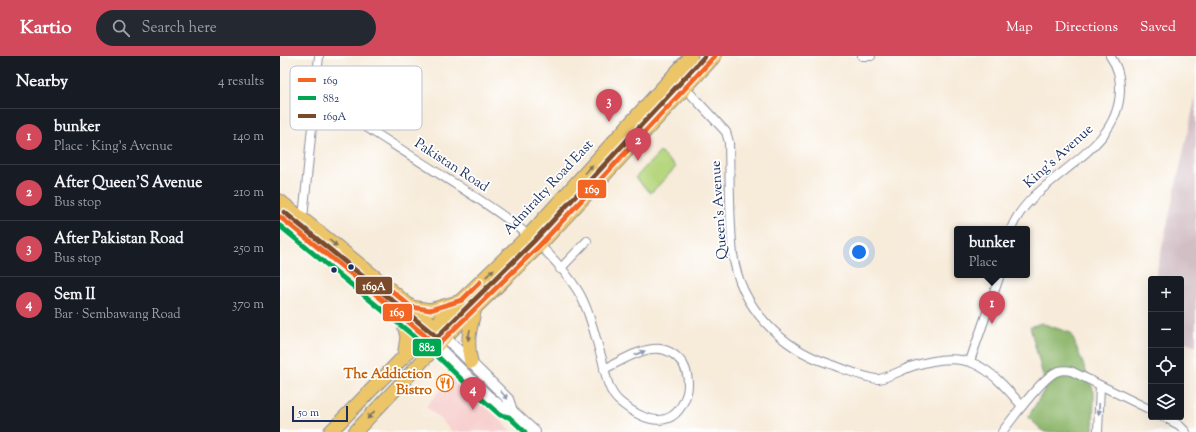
<!DOCTYPE html>
<meta charset="utf-8">
<style>
:root{--surface:#171b24;--page:#242831;--text:#f1f3f6;--muted:#9ea1a6;--line:#363941;--accent:#d1495b}
body{margin:0;font-family:"Sorts Mill Goudy",serif;background:var(--page);color:var(--text)}
.controls{position:absolute;right:12px;bottom:12px;display:grid;overflow:hidden;border-radius:4px;box-shadow:0 4px 16px #0002}
.controls button{width:36px;height:36px;display:grid;place-items:center;padding:0;border:0;border-bottom:1px solid var(--line);background:var(--surface);color:var(--text);font:20px sans-serif}
.scale{position:absolute;left:12px;bottom:10px;width:56px;box-sizing:border-box;padding-left:4px;border:2px solid #1b2f5e;border-top:0;font-size:11px;line-height:14px;white-space:nowrap;color:#1b2f5e;-webkit-text-stroke:3px #fff;paint-order:stroke}
.you{position:absolute;left:579px;top:196px;width:14px;height:14px;margin:-10px;border:3px solid #fff;border-radius:50%;background:#1a73e8;box-shadow:0 0 0 6px #1a73e833}
.badge{display:grid;place-items:center;width:26px;height:26px;border-radius:50%;background:var(--accent);color:#fff;font-size:13px;font-weight:700}
.pin{position:absolute;translate:-50% -33px;filter:drop-shadow(0 1px 2px #0008)}
.pin::after{content:'';position:absolute;top:21px;width:14px;height:12px;background:inherit;clip-path:polygon(0 0,100% 0,50% 100%)}
.popup{position:absolute;left:674px;top:170px;width:76px;height:52px;box-sizing:border-box;display:grid;place-content:center;border-radius:4px;background:var(--surface);filter:drop-shadow(0 1px 3px #0005);font-size:13px;white-space:nowrap;color:var(--muted)}
.popup b{font-size:15px;color:var(--text)}
.popup::after{content:'';position:absolute;left:50%;top:100%;margin-left:-8px;border:8px solid transparent;border-top-color:var(--surface)}
.list{margin:0;padding:0;list-style:none}
h2{display:flex;justify-content:space-between;align-items:center;height:52px;margin:0;padding:0 16px;font-size:17px}
h2 small{font-size:13px;font-weight:400;color:var(--muted)}
.list li{display:grid;grid-template-columns:26px 1fr auto;gap:12px;align-items:center;box-sizing:border-box;height:56px;padding:0 16px;border-top:1px solid var(--line)}
.list b{display:block;font-size:15px;white-space:nowrap}
.list p{margin:0;font-size:13px;white-space:nowrap;color:var(--muted)}
.list em{font-size:13px;font-style:normal;color:var(--muted)}
.icon{flex:none;width:22px;height:22px;fill:none;stroke:currentColor;stroke-width:2;stroke-linecap:round;stroke-linejoin:round}
.map{position:relative;flex:none;width:916px;height:376px;overflow:hidden}
header{display:flex;align-items:center;gap:24px;box-sizing:border-box;height:56px;padding:0 20px;background:var(--accent);color:#fff}
header strong{font-size:19px}
nav{display:flex;gap:22px;margin-inline-start:auto;font-size:14px}
.search{width:280px;height:36px;background:var(--page);display:flex;align-items:center;gap:10px;box-sizing:border-box;padding:0 14px;border-radius:22px;color:var(--muted);font-size:15px}
main{display:flex}
aside{flex:1;background:var(--surface)}
.map>svg:first-child{display:block}
.built{fill:#f7d0cf}
.industrial{fill:#d2bec5}
.green{fill:#b6d77f;stroke:#68836e}
.forest{fill:#90b86e;stroke:#567466}
.lines{fill:none;stroke-linecap:round;stroke-linejoin:round}
.minor-casing{stroke:#898d9c;stroke-width:10}
.tertiary-casing{stroke:#898d9c;stroke-width:12}
.primary-casing{stroke:#898d9c;stroke-width:15}
.minor{stroke:#fff;stroke-width:8}
.tertiary{stroke:#fff;stroke-width:10}
.primary{stroke:#ecc569;stroke-width:13}
.bus-1-casing{stroke:#fff;stroke-width:8}
.bus-2-casing{stroke:#fff;stroke-width:8}
.bus-3-casing{stroke:#fff;stroke-width:8}
.bus-1{stroke:#f26522;stroke-width:5}
.bus-2{stroke:#00a651;stroke-width:5}
.bus-3{stroke:#7a4b2a;stroke-width:5}
.oneway{fill:#797263}
.oneway2{fill:#8d97ae}
.bus-dot{fill:#1b2f5e;stroke:#fff;stroke-width:1.5}
.labels{text-anchor:middle;dominant-baseline:central;stroke-width:3.5;stroke-linejoin:round;paint-order:stroke}
.street-label{font-size:14px;fill:#1b2f5e;stroke:#fff}
.food-label{font-size:14px;font-weight:bold;fill:#c56008;stroke:#fff;text-anchor:end}
.key{fill:#fff;stroke:#bbc1cf;stroke-width:1}
.key-label{font-size:11px;fill:#1b2f5e}
.line-badge{stroke:#fff;stroke-width:1.5}
.badge-label{font-size:11px;text-anchor:middle;font-weight:bold;fill:#fff}
</style>
<header>
<strong>Kartio</strong>
<div class="search"><svg class="icon" aria-label="search" viewBox="0 0 24 24"><circle cx="10" cy="10" r="6"/><path d="M15 15l6 6"/></svg>Search here</div>
<nav><a>Map</a><a>Directions</a><a>Saved</a></nav>
</header>
<main>
<aside>
<h2>Nearby<small>4 results</small></h2>
<ul class="list">
<li><span class="badge">1</span><div><b>bunker</b><p>Place · King's Avenue</p></div><em>140 m</em></li>
<li><span class="badge">2</span><div><b>After Queen'S Avenue</b><p>Bus stop</p></div><em>210 m</em></li>
<li><span class="badge">3</span><div><b>After Pakistan Road</b><p>Bus stop</p></div><em>250 m</em></li>
<li><span class="badge">4</span><div><b>Sem II</b><p>Bar · Sembawang Road</p></div><em>370 m</em></li>
</ul>
</aside>
<div class="map">
<svg width="916" height="376" viewBox="0 0 916 376">
<rect width="100%" height="100%" fill="#fff"/>
<filter id="ink" filterUnits="userSpaceOnUse"><feTurbulence type="fractalNoise" baseFrequency=".025" numOctaves="2"/><feDisplacementMap in="SourceGraphic" scale="8" xChannelSelector="R" yChannelSelector="G"/><feConvolveMatrix kernelMatrix="1 2 1 2 8 2 1 2 1" color-interpolation-filters="sRGB"/></filter>
<filter id="wash" filterUnits="userSpaceOnUse"><feTurbulence type="fractalNoise" baseFrequency=".012" numOctaves="4" result="noise"/><feDisplacementMap in="SourceGraphic" scale="16" xChannelSelector="R" yChannelSelector="G"/><feGaussianBlur stdDeviation="0.9" result="paint"/><feColorMatrix in="noise" values="0 0 0 0 0 0 0 0 0 0 0 0 0 0 0 0 0 1.4 0 .05"/><feComposite in="paint" operator="in"/></filter>
<g filter="url(#wash)">
<rect width="100%" height="100%" fill="#f7ebd9"/>
<path class="built" d="M 174,319 L 232,376 L 173,376 L 146,350 Z"/>
<path class="industrial" d="M 916,39 L 916,290 L 901,284 L 901,223 L 875,223 Z"/>
<path class="green" d="M 380,96 L 396,111 L 371,137 L 355,122 Z"/>
<path class="forest" d="M 761,267 L 791,277 L 814,336 L 813,376 L 764,376 L 748,361 L 766,331 L 750,271 Z"/>
</g>
<g filter="url(#ink)">
<g class="lines">
<g class="minor-casing">
<g id="minor">
<path d="M 582,0 L 591,0"/>
<path d="M 394,20 L 446,76 L 449,86 C 450,123 449,161 453,198 C 460,251 501,292 550,308 C 562,312 587,323 599,323 C 607,322 624,313 633,310 C 689,293 707,309 742,350"/>
<path d="M 36,38 C 78,67 121,93 164,121 C 213,152 266,184 298,235 C 310,255 315,281 322,303 C 326,318 327,334 339,345 C 365,367 395,376 407,337 C 409,328 408,316 403,308 C 381,277 350,301 324,313"/>
<path d="M 21,166 L 23,162 L 39,0"/>
<path d="M 731,173 C 753,118 839,100 840,34 C 840,21 838,11 830,0"/>
<path d="M 280,213 L 307,185"/>
<path d="M 690,305 L 720,219"/>
<path d="M 884,361 L 899,369 L 906,376"/>
<path d="M 722,376 C 733,362 761,323 776,316 C 781,314 786,314 791,315 L 871,354"/>
<path d="M 818,376 L 820,330"/>
</g>
</g>
<g class="tertiary-casing">
<g id="tertiary">
<path d="M 165,281 L 228,343 L 232,355"/>
<path d="M 157,290 L 207,339 L 224,353 L 232,355 L 255,376"/>
</g>
</g>
<g class="primary-casing">
<g id="primary">
<path d="M 0,145 L 94,220 L 160,275"/>
<path d="M 0,161 L 85,229 L 151,285"/>
<path d="M 131,251 L 150,254 L 178,246"/>
<path d="M 122,260 L 127,281 L 124,301"/>
<path d="M 191,306 C 186,284 190,273 195,252"/>
<path d="M 50,376 L 145,279 L 248,180 L 411,0"/>
<path d="M 75,376 L 165,281 L 259,190 L 435,0"/>
</g>
</g>
<use href="#minor" class="minor"/>
<use href="#tertiary" class="tertiary"/>
<use href="#primary" class="primary"/>
<g class="bus-1-casing">
<g id="bus-1">
<path d="M 0,161 L 85,229 L 157,290 L 259,190 L 435,0"/>
<path d="M 112,235 L 131,251 L 150,254 L 182,244 L 200,226"/>
</g>
</g>
<g class="bus-2-casing">
<path id="bus-2" d="M 0,170 L 152,295 L 203,344 L 220,359 L 229,361 L 245,376"/>
</g>
<g class="bus-3-casing">
<path id="bus-3" d="M 4,156 L 157,281 L 254,185 L 425,0"/>
</g>
<use href="#bus-1" class="bus-1"/>
<use href="#bus-2" class="bus-2"/>
<use href="#bus-3" class="bus-3"/>
</g>
<defs><path id="oneway-solid" d="M-6-.8H1V-3.2L6.5 0L1 3.2V.8H-6Z"/></defs>
<g class="oneway">
<use href="#oneway-solid" transform="translate(309 113) rotate(-48)"/>
<use href="#oneway-solid" transform="translate(53 187) rotate(39)"/>
<use href="#oneway-solid" transform="translate(210 217) rotate(-44)"/>
<use href="#oneway-solid" transform="translate(189 279) rotate(100)"/>
<use href="#oneway-solid" transform="translate(91 359) rotate(134)"/>
</g>
<g class="oneway2">
<use href="#oneway-solid" transform="translate(360 297) rotate(-23)"/>
<use href="#oneway-solid" transform="translate(224 339) rotate(48)"/>
<use href="#oneway-solid" transform="translate(819 353) rotate(93)"/>
</g>
</g>
<defs>
<g id="restaurant-ring" transform="scale(0.9)"><circle r="9.5" fill="#fff" stroke="#e8710a" stroke-width="1.5"/><path d="M-5-6h1v4h1v-4h1v4h1v-4h1v5L-1.5 .5V6h-2V.5L-5-1ZM5-6V6H3V1.5H1.5Q1.5-4 5-6Z" fill="#e8710a"/></g>
</defs>
<g fill-rule="evenodd">
<use href="#restaurant-ring" x="165" y="327"/>
</g>
<g class="bus-dot">
<circle cx="71" cy="211" r="3.5"/>
<circle cx="54" cy="214" r="3.5"/>
</g>
<g class="labels">
<g class="street-label">
<text transform="translate(779 101) rotate(-42)">King's Avenue</text>
<text transform="translate(171 110) rotate(33)">Pakistan Road</text>
<text transform="translate(269 132) rotate(-47)">Admiralty Road East</text>
<text transform="translate(440 154) rotate(-94)">Queen's Avenue</text>
</g>
<g class="food-label">
<text x="152" y="319">The Addiction<tspan x="152" dy="16">Bistro</tspan></text>
</g>
</g>
<rect x="10" y="10" width="132" height="64" rx="6" class="key"/>
<rect x="18" y="22" width="18" height="4" fill="#f26522"/>
<rect x="18" y="40" width="18" height="4" fill="#00a651"/>
<rect x="18" y="58" width="18" height="4" fill="#7a4b2a"/>
<g class="key-label">
<text x="43" y="28">169</text>
<text x="43" y="46">882</text>
<text x="43" y="64">169A</text>
</g>
<g class="line-badge">
<rect x="297" y="123" width="30" height="20" rx="4" fill="#f26522"/>
<rect x="75" y="220" width="38" height="19" rx="4" fill="#7a4b2a"/>
<rect x="102" y="247" width="31" height="19" rx="4" fill="#f26522"/>
<rect x="132" y="282" width="30" height="19" rx="4" fill="#00a651"/>
</g>
<g class="badge-label">
<text x="312" y="137">169</text>
<text x="94" y="234">169A</text>
<text x="117" y="260">169</text>
<text x="147" y="295">882</text>
</g>
</svg>
<div class="controls">
<button>+</button>
<button>−</button>
<button><svg class="icon" aria-label="locate" viewBox="0 0 24 24"><circle cx="12" cy="12" r="6"/><path d="M12 2v4M12 18v4M2 12h4M18 12h4"/></svg></button>
<button><svg class="icon" aria-label="layers" viewBox="0 0 24 24"><path d="M12 4l9 5-9 5-9-5zM3 14l9 5 9-5"/></svg></button>
</div>
<div class="scale">50 m</div>
<div class="you"></div>
<div class="pin badge" style="left:712px;top:268px">1</div>
<div class="popup"><b>bunker</b>Place</div>
<div class="pin badge" style="left:358px;top:105px">2</div>
<div class="pin badge" style="left:329px;top:66px">3</div>
<div class="pin badge" style="left:193px;top:354px">4</div>
</div>
</main>
